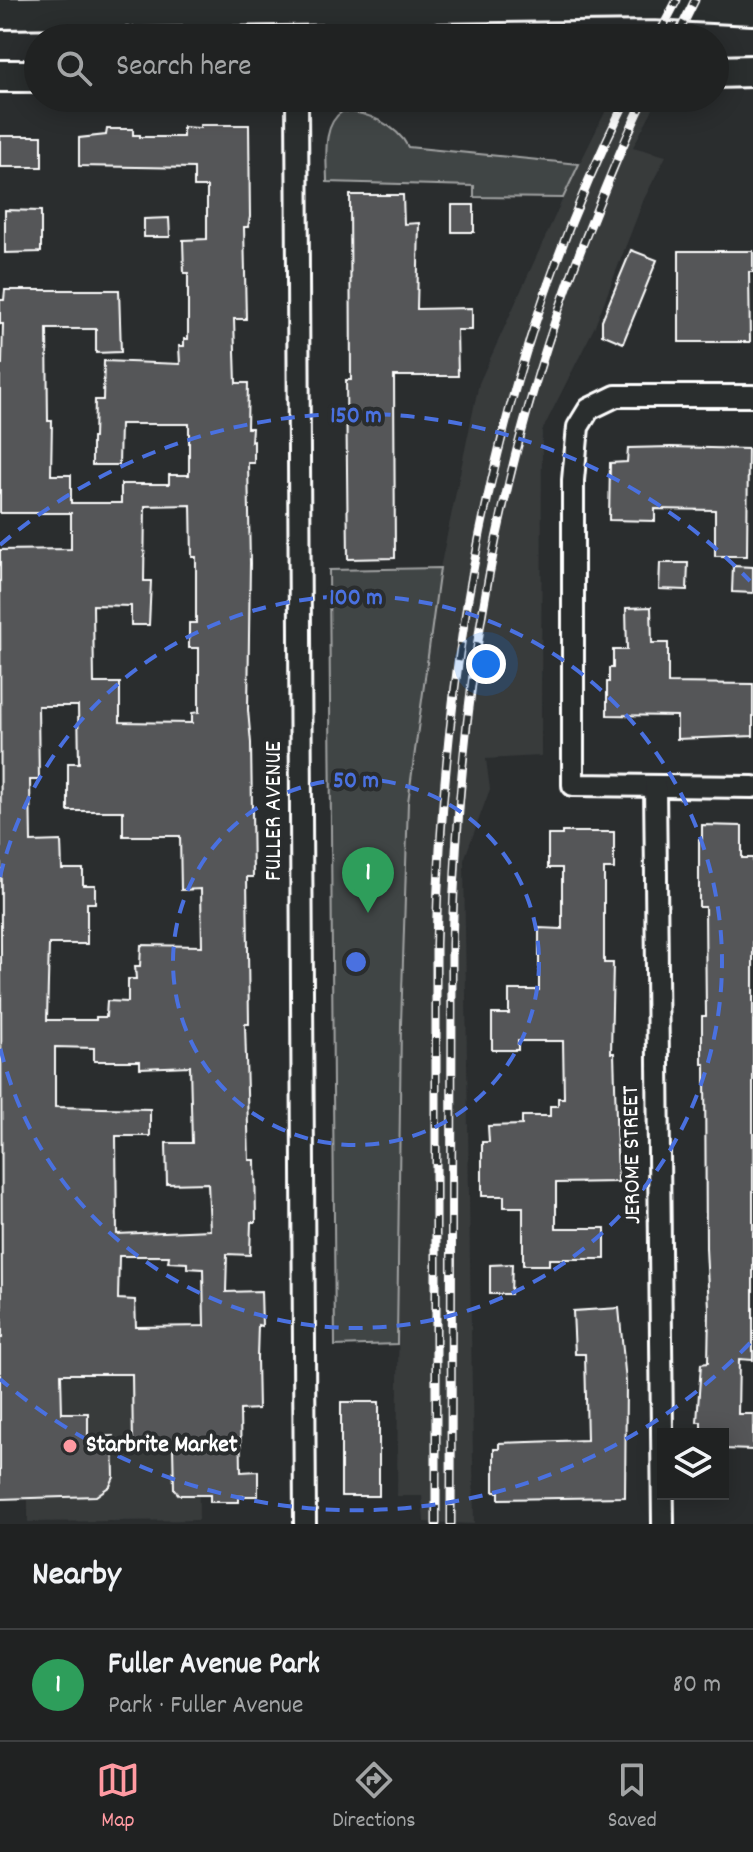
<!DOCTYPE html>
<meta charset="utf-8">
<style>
:root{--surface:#202222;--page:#282a2a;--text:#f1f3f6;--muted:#a2a4a5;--line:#3d3f40;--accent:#ff9aa2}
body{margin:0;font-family:Dekko,sans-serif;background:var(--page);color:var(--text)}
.controls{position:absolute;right:24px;bottom:24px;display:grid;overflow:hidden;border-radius:0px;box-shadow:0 4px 20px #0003}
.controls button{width:72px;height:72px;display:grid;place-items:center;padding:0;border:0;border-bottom:2px solid var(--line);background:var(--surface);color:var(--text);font:40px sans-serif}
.you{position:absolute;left:486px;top:664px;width:28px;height:28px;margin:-20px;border:6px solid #fff;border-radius:50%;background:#1a73e8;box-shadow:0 0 0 12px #1a73e833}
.badge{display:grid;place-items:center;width:52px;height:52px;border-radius:50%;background:var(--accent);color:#fff;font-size:26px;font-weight:700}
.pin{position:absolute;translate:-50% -66px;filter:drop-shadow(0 2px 4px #0008)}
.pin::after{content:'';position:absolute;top:42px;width:28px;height:24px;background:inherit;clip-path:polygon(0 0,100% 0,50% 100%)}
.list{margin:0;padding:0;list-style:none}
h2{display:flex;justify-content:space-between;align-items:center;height:104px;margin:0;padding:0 32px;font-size:34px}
h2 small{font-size:26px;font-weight:400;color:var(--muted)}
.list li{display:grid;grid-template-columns:52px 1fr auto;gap:24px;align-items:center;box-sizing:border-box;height:112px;padding:0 32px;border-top:2px solid var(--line)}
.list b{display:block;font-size:30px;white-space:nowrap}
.list p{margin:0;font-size:26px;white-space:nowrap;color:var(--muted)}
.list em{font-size:26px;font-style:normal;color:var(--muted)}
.icon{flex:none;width:44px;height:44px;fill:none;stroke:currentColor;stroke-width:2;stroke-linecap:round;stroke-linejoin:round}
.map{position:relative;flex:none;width:753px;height:1524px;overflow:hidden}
.search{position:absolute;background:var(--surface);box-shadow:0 4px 20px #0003;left:24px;right:24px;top:24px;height:88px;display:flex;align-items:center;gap:20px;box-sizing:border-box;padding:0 28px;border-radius:44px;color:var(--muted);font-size:30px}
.sheet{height:216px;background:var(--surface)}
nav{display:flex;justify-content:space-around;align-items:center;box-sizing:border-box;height:112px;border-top:2px solid var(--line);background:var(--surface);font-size:22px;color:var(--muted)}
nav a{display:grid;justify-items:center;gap:4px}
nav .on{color:var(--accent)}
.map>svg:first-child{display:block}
.built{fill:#373a3b}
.green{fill:#414445;stroke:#a0a2a2;stroke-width:2}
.building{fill:#555758;stroke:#fff;stroke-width:2;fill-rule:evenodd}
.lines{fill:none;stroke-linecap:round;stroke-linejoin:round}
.minor-casing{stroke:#fff;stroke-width:26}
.secondary-casing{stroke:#fff;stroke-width:36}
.minor{stroke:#2a2d2e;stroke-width:20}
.secondary{stroke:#2a2d2e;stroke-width:30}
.rail-casing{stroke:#fff;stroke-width:9}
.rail{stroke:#2a2d2e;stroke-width:6;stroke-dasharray:18;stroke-linecap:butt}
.ring{fill:none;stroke:#4a71e0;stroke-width:4;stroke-dasharray:14 10}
.poi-dot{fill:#ff9aa2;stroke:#2a2d2e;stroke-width:3}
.labels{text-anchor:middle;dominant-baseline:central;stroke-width:8;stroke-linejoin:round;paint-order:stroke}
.street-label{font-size:24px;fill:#fff;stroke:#2a2d2e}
.poi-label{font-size:24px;font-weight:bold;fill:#fff;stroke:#2a2d2e;text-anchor:start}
.centre{fill:#4a71e0;stroke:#2a2d2e;stroke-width:4}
.ring-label{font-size:24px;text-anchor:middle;font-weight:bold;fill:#4a71e0;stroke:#2a2d2e;stroke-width:8;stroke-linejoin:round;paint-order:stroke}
</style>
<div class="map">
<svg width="753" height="1524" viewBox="0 0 753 1524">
<rect width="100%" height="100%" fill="#2a2d2e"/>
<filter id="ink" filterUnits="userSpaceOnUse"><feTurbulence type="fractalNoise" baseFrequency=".0125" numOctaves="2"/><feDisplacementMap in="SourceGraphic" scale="16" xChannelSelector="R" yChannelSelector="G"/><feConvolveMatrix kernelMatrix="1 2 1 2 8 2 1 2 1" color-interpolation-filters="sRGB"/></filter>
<g filter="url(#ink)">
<g class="built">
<path d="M 654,107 L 633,147 L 666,156 L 644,199 L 595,326 L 542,431 L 541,756 L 486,759 L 490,789 L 464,860 L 474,1524 L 424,1522 L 422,1496 L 397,1496 L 401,1024 L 408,802 L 440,568 L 479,383 L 563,198 L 607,108 Z"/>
<path d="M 198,1374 L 199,1520 L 28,1522 L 27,1376 Z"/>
</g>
<g class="green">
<path d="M 343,111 C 367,112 397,125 408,147 L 579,164 L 563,198 L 474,197 L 474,186 L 327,182 C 327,159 321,125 343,111 Z"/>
<path d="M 440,568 L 408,802 L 401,1024 L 397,1344 L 335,1346 L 329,570 Z"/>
</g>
<g class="building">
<path d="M 200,125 L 249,125 L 250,217 L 248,227 L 244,227 L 246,319 L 234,319 L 236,383 L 248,383 L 247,428 L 252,428 L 251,442 L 254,441 L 254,463 L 248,463 L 250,563 L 248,710 L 251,743 L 253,877 L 247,877 L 249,1024 L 245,1024 L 249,1160 L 255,1160 L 256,1222 L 251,1222 L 250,1255 L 227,1254 L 226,1292 L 261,1291 L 262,1326 L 258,1325 L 257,1358 L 258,1409 L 240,1410 L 241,1472 L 258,1471 L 258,1496 L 239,1496 L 239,1502 L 210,1502 L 210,1495 L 179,1495 L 174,1489 L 173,1447 L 133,1447 L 132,1374 L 61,1374 L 62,1413 L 88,1413 L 88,1437 L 113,1436 L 114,1477 L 110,1486 L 96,1496 L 0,1499 L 0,1338 L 2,1338 L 0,550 L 71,549 L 71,513 L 0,513 L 0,364 L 2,364 L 3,324 L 0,324 L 0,300 L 4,300 L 5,290 L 119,290 L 121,352 L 96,353 L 96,329 L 47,329 L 48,421 L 52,421 L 51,475 L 71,475 L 71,503 L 121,503 L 121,484 L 169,484 L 169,475 L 189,475 L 189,424 L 120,424 L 119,465 L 92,465 L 92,438 L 94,438 L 95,400 L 103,400 L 104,361 L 180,364 L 179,346 L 184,346 L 184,339 L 188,339 L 188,273 L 184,273 L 183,240 L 207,239 L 207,187 L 194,187 L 194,168 L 79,166 L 79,138 L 106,135 L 107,129 L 133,129 L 133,135 L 140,135 L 140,137 L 183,137 L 183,127 L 200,128 ZM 191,505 L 192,557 L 196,557 L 196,623 L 189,623 L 189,648 L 199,648 L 199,712 L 192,713 L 192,723 L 120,722 L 120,683 L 94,683 L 93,605 L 131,606 L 131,625 L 149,625 L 151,581 L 144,581 L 145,506 ZM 38,706 L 78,706 L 79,763 L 68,763 L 68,811 L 123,811 L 123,836 L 180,836 L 181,890 L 201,889 L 202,946 L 141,945 L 140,966 L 135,966 L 136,979 L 128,979 L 128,1002 L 107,1001 L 106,1017 L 96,1017 L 96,1020 L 47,1020 L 49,944 L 87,944 L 87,903 L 95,903 L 95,885 L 83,885 L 83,869 L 62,869 L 61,841 L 31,842 L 30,780 L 39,780 ZM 55,1047 L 94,1048 L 94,1061 L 140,1061 L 140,1068 L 190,1066 L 192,1143 L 166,1143 L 167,1184 L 208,1183 L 210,1230 L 117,1234 L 116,1136 L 150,1136 L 150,1109 L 55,1107 ZM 119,1256 L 169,1256 L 168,1262 L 187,1263 L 187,1268 L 203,1269 L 204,1326 L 136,1327 L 135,1300 L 118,1299 Z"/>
<rect x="0" y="136" width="42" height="31"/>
<path d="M 350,195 L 403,195 L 404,224 L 419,223 L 417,309 L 472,308 L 472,330 L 457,330 L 458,376 L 394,376 L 395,558 L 348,559 L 346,380 L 351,380 Z"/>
<rect x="452" y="205" width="22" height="27"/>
<path d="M 5,210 L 41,211 L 41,252 L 5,253 Z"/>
<path d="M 169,218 L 170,237 L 144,237 L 144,219 Z"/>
<path d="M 631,250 L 657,260 L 623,343 L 602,334 L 602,320 Z"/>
<path d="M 679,251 L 753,251 L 753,272 L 749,272 L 750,342 L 679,342 Z"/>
<path d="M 671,447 L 748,449 L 747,556 L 715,556 L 715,510 L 655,509 L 655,521 L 609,520 L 610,463 L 627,462 L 628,448 Z"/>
<path d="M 660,563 L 688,563 L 687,590 L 659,589 Z"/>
<path d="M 733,566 L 753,567 L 753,593 L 732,592 Z"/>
<path d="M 651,607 L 652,643 L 668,643 L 668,683 L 753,684 L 753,736 L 677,739 L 677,716 L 607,715 L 607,682 L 609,682 L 609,668 L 613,668 L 613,650 L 627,650 L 626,608 Z"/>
<path d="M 702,825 L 742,826 L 742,858 L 753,858 L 753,1360 L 739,1359 L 738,1414 L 753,1414 L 753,1450 L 723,1449 L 723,1434 L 701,1434 L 701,1422 L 697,1422 L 701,1364 L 708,1363 L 709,1308 L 706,1248 L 705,1064 L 702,1064 L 702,1016 L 706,1016 L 705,907 L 699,907 L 699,839 L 702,839 Z"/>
<path d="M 562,832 L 614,832 L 614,869 L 604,869 L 604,963 L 613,963 L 611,1053 L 614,1053 L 618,1182 L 556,1183 L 556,1228 L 605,1228 L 605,1259 L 549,1259 L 549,1265 L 523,1265 L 523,1207 L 504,1207 L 504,1196 L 482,1196 L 482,1142 L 489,1142 L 488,1126 L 522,1125 L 522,1116 L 550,1116 L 550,1106 L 558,1106 L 558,1098 L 564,1098 L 563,1041 L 518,1041 L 518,1050 L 492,1050 L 492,1014 L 509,1014 L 509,990 L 539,990 L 539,928 L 562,929 L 562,868 L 548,868 L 548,835 L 562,835 Z"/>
<path d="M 512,1264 L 511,1294 L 490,1294 L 490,1265 Z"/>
<path d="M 619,1308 L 626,1382 L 625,1497 L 499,1499 L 499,1492 L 494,1492 L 494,1449 L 499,1449 L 499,1443 L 587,1440 L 585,1354 L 575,1354 L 573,1311 Z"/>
<rect x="341" y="1402" width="38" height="94"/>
</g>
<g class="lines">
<g class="minor-casing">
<g id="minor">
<path d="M 297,98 L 305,1524"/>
<path d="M 753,396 L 616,396 L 589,409 L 578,427 L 573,480 L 573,785 L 753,787"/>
<path d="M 655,786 L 663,1524"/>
</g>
</g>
<g class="secondary-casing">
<g id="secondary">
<path d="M 0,13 L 652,4 L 753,9"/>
<path d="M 715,72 L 753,71"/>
<path d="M 0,76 L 38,76"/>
</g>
</g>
<use href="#minor" class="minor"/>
<use href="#secondary" class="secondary"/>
<g class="rail-casing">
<g id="rail">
<path d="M 657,38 L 677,0"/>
<path d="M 676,38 L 695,0"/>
<path d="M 436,1524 L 436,944 C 443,653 496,360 627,98"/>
<path d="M 451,1524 L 452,944 C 459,691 496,462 590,226 C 607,183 624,140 645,98"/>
</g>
</g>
<use href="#rail" class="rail"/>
</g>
</g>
<g class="ring">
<circle cx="356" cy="962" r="183"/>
<path d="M0 877A366 366 0 1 1 0 1047"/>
<path d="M750 1343A548 548 0 0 1 0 1379M0 545A548 548 0 0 1 750 581"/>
</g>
<circle class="poi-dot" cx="70" cy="1446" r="8"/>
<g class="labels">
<g class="street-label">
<text transform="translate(275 811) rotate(-90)">FULLER AVENUE</text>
<text transform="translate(633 1155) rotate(-91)">JEROME STREET</text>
</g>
<g class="poi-label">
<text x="86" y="1446">Starbrite Market</text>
</g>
</g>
<circle cx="356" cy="962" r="12" class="centre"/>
<g class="ring-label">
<text x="356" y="422">150 m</text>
<text x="356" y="604">100 m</text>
<text x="356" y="787">50 m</text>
</g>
</svg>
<div class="controls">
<button><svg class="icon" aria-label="layers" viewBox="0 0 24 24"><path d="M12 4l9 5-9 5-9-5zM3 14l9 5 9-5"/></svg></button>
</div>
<div class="you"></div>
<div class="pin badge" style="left:368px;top:913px;background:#2e9e5b">1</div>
<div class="search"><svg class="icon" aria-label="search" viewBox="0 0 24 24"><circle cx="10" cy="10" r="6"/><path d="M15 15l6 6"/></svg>Search here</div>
</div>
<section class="sheet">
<h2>Nearby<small></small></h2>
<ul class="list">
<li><span class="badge" style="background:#2e9e5b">1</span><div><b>Fuller Avenue Park</b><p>Park · Fuller Avenue</p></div><em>80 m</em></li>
</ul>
</section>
<nav>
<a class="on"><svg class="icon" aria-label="map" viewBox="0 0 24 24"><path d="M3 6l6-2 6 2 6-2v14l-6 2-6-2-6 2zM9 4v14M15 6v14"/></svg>Map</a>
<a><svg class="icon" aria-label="directions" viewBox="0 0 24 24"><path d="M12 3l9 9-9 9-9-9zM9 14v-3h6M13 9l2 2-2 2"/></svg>Directions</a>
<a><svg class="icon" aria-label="saved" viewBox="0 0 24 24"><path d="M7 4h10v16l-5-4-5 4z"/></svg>Saved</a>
</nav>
